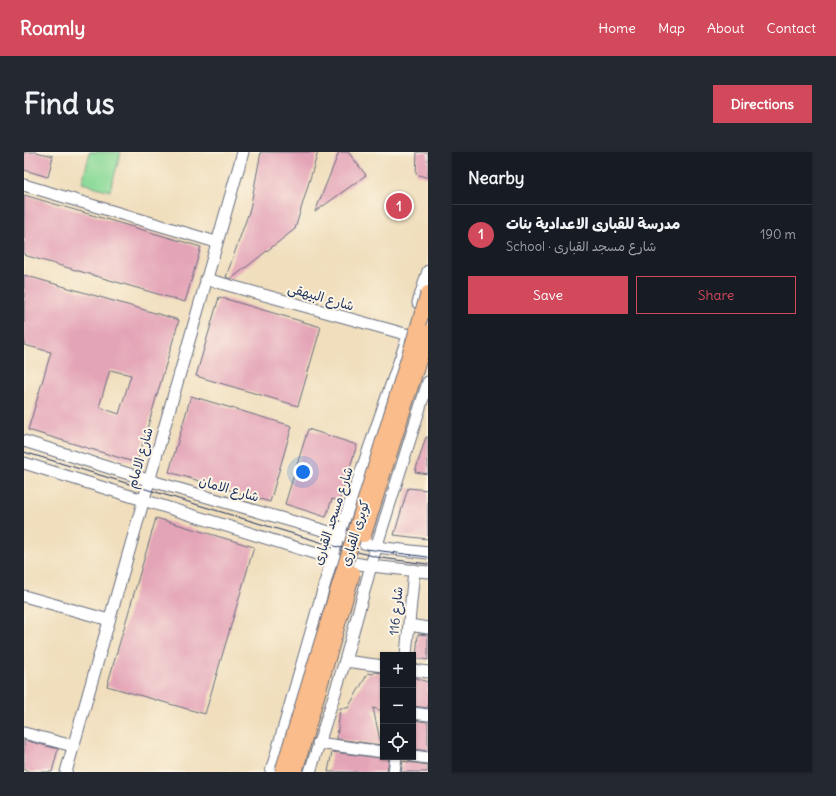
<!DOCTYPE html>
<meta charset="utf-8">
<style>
:root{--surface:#171b24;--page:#242831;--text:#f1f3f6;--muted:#9ea1a6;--line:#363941;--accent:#d1495b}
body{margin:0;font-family:Delius,"Playpen Sans Arabic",sans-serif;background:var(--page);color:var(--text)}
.controls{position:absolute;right:12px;bottom:12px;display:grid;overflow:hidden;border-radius:0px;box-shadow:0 1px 3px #0004}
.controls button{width:36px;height:36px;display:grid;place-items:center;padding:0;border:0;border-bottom:1px solid var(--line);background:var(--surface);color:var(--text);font:20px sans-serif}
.you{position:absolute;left:279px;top:320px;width:14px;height:14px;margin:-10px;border:3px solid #fff;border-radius:50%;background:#1a73e8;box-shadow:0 0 0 6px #1a73e833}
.badge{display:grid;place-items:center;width:26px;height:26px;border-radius:50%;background:var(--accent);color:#fff;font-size:13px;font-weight:700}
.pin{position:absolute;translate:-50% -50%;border:2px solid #fff;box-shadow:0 1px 4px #0006}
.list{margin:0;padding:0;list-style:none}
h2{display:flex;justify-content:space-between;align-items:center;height:52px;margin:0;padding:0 16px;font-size:17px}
h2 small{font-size:13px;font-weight:400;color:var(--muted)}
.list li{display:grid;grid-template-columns:26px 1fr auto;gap:12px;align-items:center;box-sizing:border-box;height:60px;padding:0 16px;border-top:1px solid var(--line)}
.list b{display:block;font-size:15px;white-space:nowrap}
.list p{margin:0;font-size:13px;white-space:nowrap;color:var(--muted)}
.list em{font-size:13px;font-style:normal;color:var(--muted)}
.actions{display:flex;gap:8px;padding:12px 16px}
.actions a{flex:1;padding:9px 0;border:1px solid var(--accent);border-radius:0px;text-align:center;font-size:14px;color:var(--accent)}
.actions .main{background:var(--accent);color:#fff}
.icon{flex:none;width:22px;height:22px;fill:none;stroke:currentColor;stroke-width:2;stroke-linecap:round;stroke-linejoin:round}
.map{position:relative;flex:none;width:404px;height:620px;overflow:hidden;border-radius:0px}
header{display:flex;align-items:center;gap:24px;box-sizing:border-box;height:56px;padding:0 20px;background:var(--accent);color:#fff}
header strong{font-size:19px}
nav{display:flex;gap:22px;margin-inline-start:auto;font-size:14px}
.intro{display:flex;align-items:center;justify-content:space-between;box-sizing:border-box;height:96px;padding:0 24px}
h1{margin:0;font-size:28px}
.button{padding:10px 18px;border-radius:0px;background:var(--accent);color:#fff;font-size:14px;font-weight:700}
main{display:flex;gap:24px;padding:0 24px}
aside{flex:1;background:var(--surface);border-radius:0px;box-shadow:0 1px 3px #0004}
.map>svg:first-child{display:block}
.green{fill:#8cda99;stroke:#54847c}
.building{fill:#e4a4b7;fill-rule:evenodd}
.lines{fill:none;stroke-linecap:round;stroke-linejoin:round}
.minor-casing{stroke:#666c7f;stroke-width:13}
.minor{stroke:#fff;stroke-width:11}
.tram{stroke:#1b2f5e;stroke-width:1}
.major-bridge-casing{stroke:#666c7f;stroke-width:16;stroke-linecap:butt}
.major-bridge{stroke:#f9bc8a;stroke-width:14}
.labels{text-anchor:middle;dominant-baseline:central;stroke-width:4;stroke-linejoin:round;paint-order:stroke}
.street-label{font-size:13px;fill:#1b2f5e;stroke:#fcf5e5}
</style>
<header>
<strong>Roamly</strong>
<nav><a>Home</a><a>Map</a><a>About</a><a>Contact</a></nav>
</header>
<div class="intro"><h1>Find us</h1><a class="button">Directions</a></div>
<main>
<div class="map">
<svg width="404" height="620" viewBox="0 0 404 620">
<rect width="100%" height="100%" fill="#fcf5e5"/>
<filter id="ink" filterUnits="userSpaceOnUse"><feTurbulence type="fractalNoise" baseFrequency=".025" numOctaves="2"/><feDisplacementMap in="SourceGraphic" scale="8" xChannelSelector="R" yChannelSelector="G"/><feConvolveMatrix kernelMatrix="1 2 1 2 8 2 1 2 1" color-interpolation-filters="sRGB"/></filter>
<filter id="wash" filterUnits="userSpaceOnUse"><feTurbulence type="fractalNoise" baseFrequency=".012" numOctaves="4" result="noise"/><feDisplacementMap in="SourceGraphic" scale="16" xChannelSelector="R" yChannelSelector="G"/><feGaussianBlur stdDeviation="0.9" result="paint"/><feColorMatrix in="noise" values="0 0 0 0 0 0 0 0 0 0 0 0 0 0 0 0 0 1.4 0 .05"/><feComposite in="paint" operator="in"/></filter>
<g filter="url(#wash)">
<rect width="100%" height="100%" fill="#f0debc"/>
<path class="green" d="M 66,0 L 97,0 L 86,39 L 58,31 Z"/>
<g id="blocks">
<g class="building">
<path d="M 0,0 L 12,0 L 29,4 L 24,25 L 0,18 Z"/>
<path d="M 237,0 L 294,0 L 271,77 L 207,127 L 202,125 L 226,57 Z"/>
<path d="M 315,0 L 324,0 L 342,23 L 291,60 Z"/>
<path d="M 393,0 L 404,0 L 404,26 L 392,22 Z"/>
<path d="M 0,43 L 177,95 L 161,150 L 0,103 Z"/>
<path d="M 0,123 L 155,168 L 113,311 L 4,278 L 27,200 L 0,193 ZM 86,218 L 107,223 L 95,262 L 75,255 Z"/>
<path d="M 195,145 L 297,175 L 274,254 L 172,224 Z"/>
<path d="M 167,244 L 268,274 L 246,350 L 145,320 Z"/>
<path d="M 284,277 L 333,293 L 315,349 L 308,347 L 302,365 L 261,352 Z"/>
<path d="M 402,285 L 404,285 L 404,322 L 391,320 Z"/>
<path d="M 384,336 L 404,338 L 404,387 L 370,383 Z"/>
<path d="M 132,366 L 230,395 L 181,562 L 83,534 Z"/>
<path d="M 394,482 L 404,483 L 404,508 L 392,506 Z"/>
<path d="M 351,520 L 359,521 L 359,559 L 349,556 L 357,593 L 313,587 L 316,556 L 324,556 L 344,521 L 349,522 Z"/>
<path d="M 389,525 L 404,530 L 404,556 L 389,554 Z"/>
<path d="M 389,568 L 404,570 L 404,599 L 389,597 Z"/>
<path d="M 0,588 L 34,597 L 28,620 L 7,620 L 0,618 Z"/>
<path d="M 308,600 L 365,607 L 363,620 L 304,620 Z"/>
<path d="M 379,609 L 404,613 L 404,620 L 377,620 Z"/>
</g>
</g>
</g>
<g filter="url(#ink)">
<use href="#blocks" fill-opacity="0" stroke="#666c7f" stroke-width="1"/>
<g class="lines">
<g class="minor-casing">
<g id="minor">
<path d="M 0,33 L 192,90"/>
<path d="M 182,127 L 392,185"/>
<path d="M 394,151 L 404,119"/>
<path d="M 0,289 L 124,328 L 316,383 L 352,395 L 404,401"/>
<path d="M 0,311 L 309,407 L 347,414 L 404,420"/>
<path d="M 0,444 L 85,468"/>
<path d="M 385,473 L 404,476"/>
<path d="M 382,503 L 390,418"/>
<path d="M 321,509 L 359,514"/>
<path d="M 389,518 L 404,520"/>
<path d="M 389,561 L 404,563"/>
<path d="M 0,581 L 49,594"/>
<path d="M 294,591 L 359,600"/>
<path d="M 389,604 L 404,606"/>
<path d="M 42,620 L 219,0"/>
<path d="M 247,620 L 313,389 L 384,184"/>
<path d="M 286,620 L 321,509 L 351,399 L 404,230"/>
<path d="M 370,620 L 372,605"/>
</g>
</g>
<use href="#minor" class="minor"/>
<g class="tram">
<path d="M 0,300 L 306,393 L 357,406 L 404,412"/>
<path d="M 342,397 L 404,405"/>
</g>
<g class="major-bridge-casing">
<g id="major-bridge">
<path d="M 340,383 L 404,180"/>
<path d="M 258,620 L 404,141"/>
<path d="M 271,620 L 329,421"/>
</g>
</g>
<use href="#major-bridge" class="major-bridge"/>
</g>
</g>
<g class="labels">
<g class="street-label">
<text transform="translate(297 145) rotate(16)">شارع البيهقى</text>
<text transform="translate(116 306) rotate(-74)">شارع الامام</text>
<text transform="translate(205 337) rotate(16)">شارع الامان</text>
<text transform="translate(309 364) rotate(-72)">شارع مسجد القبارى</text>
<text transform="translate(331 381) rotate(-73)">كوبرى القبارى</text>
<text transform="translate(372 459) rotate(-85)">شارع 116</text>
</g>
</g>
</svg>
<div class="controls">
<button>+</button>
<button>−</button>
<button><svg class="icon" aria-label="locate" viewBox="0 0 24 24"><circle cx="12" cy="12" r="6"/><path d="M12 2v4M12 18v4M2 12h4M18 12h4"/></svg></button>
</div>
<div class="you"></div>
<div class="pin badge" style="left:375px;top:54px">1</div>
</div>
<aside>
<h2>Nearby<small></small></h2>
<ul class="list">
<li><span class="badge">1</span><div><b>مدرسة للقبارى الاعدادية بنات</b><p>School · شارع مسجد القبارى</p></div><em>190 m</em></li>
</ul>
<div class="actions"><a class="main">Save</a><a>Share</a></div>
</aside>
</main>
